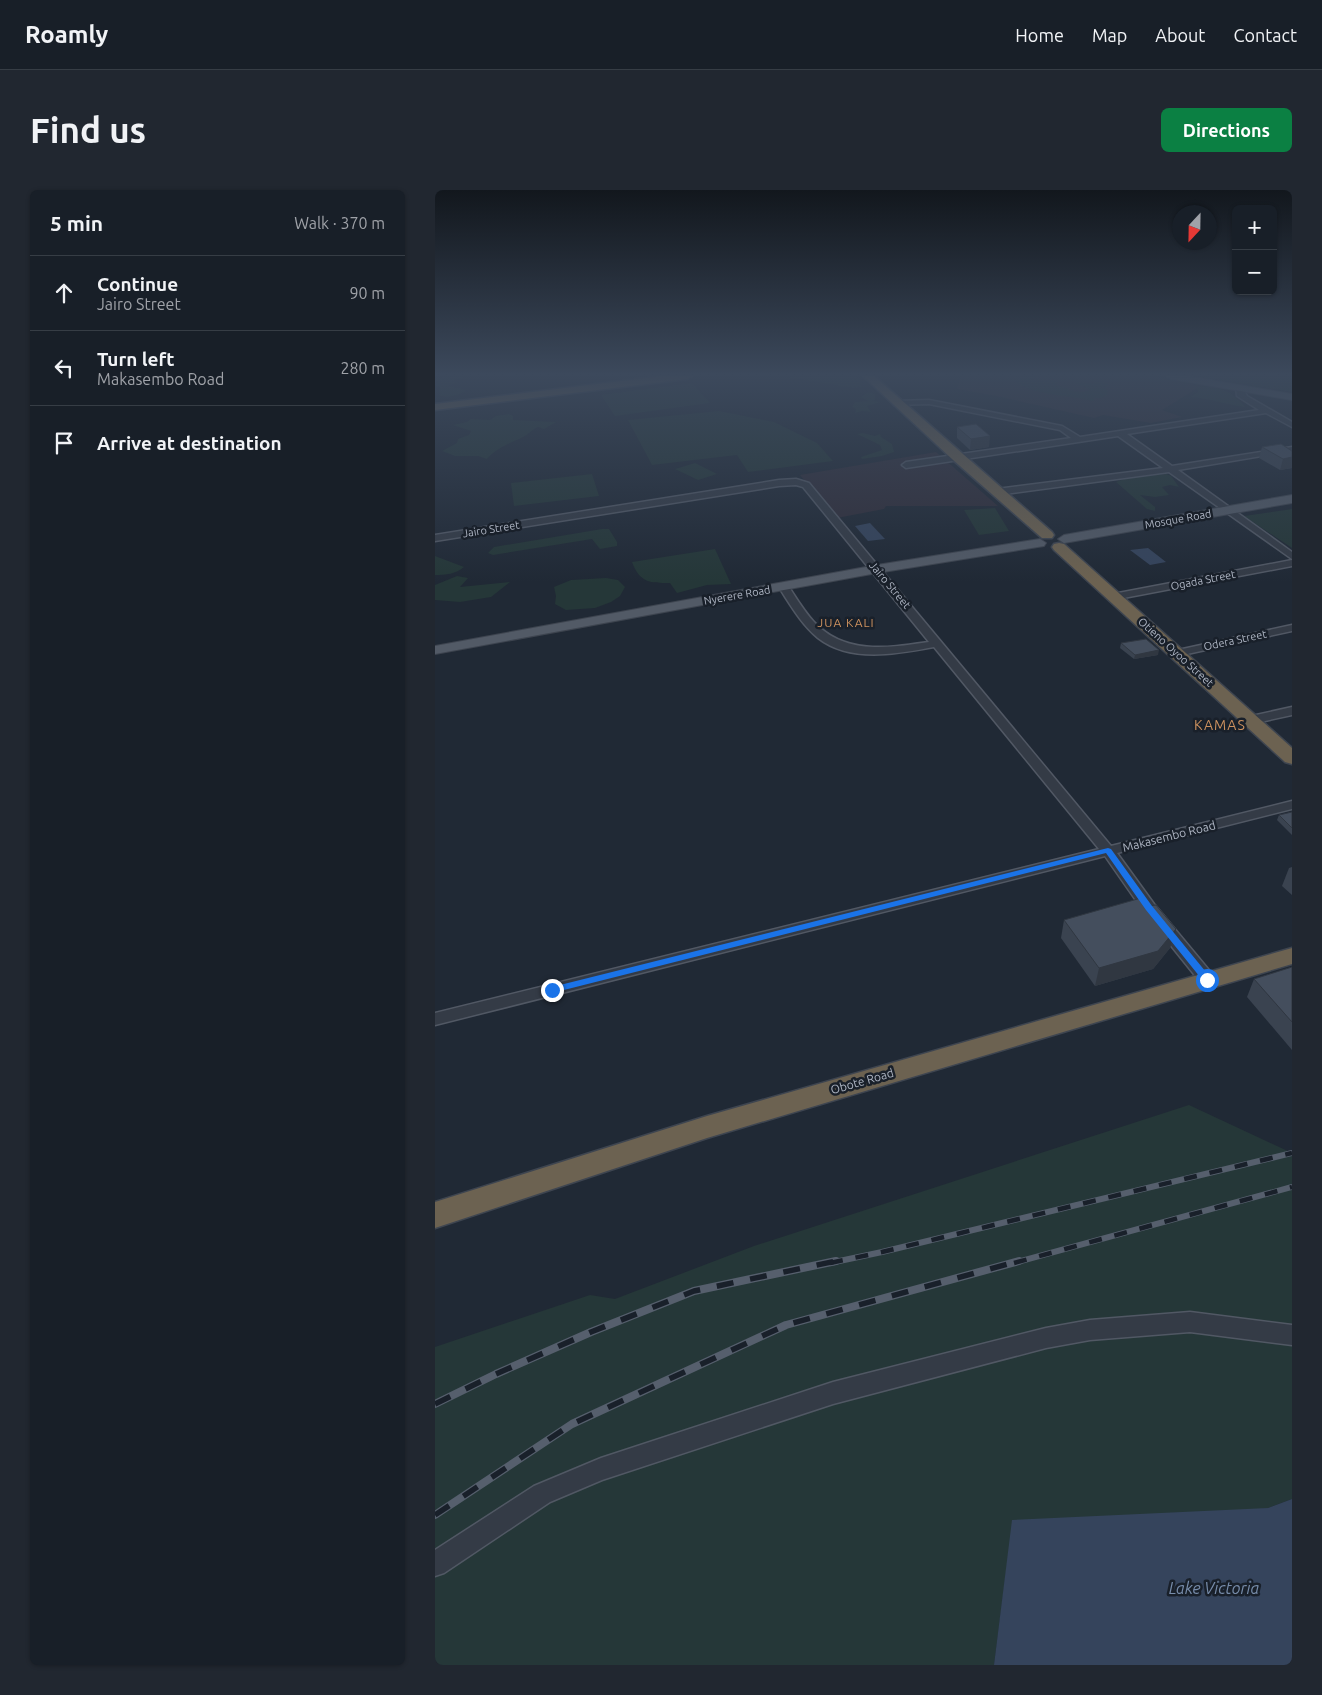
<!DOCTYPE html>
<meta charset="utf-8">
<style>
:root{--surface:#181f28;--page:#212730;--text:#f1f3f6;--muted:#9fa2a8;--line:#363d45;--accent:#0b8043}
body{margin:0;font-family:Ubuntu,sans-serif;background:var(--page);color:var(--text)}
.controls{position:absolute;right:15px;top:15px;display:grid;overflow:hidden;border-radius:8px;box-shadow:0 1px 4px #0004}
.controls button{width:45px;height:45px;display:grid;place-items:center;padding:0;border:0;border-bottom:1px solid var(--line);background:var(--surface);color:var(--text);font:25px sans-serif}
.compass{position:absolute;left:737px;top:15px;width:45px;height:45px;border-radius:50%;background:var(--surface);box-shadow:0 1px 4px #0004;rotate:202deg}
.stop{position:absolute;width:15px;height:15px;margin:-11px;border:4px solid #1a73e8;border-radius:50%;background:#fff}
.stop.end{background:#1a73e8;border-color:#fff;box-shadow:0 1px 5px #0008}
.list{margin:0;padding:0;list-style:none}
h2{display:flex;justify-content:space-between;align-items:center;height:65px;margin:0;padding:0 20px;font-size:21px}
h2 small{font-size:16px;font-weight:400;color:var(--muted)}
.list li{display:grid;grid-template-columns:32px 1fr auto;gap:15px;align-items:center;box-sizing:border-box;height:75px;padding:0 20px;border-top:1px solid var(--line)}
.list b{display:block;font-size:19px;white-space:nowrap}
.list p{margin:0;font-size:16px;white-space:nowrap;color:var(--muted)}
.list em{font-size:16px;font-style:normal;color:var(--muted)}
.icon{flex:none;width:28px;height:28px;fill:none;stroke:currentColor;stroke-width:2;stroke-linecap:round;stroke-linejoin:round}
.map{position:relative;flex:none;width:857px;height:1475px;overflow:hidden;border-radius:8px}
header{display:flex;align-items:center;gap:30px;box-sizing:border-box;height:70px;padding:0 25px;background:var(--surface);border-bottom:1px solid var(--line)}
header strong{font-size:24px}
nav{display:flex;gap:28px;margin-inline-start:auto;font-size:18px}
.intro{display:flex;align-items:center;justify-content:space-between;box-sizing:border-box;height:120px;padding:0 30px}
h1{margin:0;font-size:35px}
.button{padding:12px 22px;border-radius:8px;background:var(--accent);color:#fff;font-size:18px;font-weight:700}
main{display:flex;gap:30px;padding:0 30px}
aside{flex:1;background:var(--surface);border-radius:8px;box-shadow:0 1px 4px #0004}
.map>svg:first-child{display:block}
.medical{fill:#302e3a}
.green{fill:#253738}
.water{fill:#35445c}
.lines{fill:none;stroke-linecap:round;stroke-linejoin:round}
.minor-casing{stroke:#515864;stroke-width:3}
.major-casing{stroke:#3d444f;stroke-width:2}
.highway-casing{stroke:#3e4550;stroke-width:3}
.minor{fill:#343b46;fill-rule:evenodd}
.major{fill:#525a66;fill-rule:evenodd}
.highway{fill:#6c6251;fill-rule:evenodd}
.rail-far1-casing{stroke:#565f6d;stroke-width:6}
.rail-casing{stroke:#565f6d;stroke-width:8}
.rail-far1{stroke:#19202a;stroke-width:4.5;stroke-dasharray:13;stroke-linecap:butt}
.rail{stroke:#19202a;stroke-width:5.5;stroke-dasharray:17;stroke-linecap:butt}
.wall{fill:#3a4350}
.shaded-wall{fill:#303741}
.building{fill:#444e5d;stroke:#303741}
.route{fill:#1a73e8}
.labels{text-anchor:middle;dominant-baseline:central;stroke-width:5;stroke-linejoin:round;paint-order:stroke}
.far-street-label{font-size:11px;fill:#aeb5c3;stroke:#19202a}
.far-quarter-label{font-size:12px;letter-spacing:1px;fill:#cd915f;stroke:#19202a}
.street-label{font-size:12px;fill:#aeb5c3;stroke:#19202a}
.neighbourhood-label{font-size:14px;letter-spacing:1px;fill:#cd915f;stroke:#19202a}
.near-water-label{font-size:16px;font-style:italic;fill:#778caa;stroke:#19202a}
</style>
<header>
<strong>Roamly</strong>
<nav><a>Home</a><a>Map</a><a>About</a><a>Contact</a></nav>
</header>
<div class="intro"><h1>Find us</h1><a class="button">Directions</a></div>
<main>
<aside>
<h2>5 min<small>Walk · 370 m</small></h2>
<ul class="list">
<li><svg class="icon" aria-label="ahead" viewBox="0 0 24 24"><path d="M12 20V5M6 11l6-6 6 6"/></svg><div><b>Continue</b><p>Jairo Street</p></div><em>90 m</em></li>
<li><svg class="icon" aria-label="left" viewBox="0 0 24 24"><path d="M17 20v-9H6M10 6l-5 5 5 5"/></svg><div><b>Turn left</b><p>Makasembo Road</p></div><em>280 m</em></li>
<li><svg class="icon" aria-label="arrive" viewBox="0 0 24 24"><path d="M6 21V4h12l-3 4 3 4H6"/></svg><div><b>Arrive at destination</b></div></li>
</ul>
</aside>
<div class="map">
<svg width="857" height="1475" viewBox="0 0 857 1475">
<rect width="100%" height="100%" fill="#202935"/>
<g class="medical">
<path d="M 526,186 L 713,186 L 766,196 L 727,220 L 747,227 L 716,233 L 668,225 L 659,228 L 566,207 L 522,199 Z"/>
<path d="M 501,262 L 563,316 L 451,316 L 449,319 L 402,328 L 365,285 Z"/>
</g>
<g class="green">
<path d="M 32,186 L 19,190 L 19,192 L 22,192 L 13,196 L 31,200 C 25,205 12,209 4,205 L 5,202 L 3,200 L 6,198 L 0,195 L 4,192 L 0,188 Z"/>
<path d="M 348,186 L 417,186 L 425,189 L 425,195 L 429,197 L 418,198 Z"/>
<path d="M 586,186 L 611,186 L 601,186 L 596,190 C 605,194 613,189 623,190 L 621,195 C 633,197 640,206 655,200 L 640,192 L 657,193 L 664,191 L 673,193 L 673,196 L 666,197 L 673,200 L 672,205 L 666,208 L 659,208 L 660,210 L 658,211 C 635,205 598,206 580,191 L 586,189 Z"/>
<path d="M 761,186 L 857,186 L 857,202 Z"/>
<path d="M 257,193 L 275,213 L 180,226 L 166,205 Z"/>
<path d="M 777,196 C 791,200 801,205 810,217 C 791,215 775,208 755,207 L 763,202 L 761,197 Z"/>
<path d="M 433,202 L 440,204 L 440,210 L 436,211 L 446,212 L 432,216 L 436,222 L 427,221 L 420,223 L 421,219 L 417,217 L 420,212 L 433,211 L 426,207 Z"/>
<path d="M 284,221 L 339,232 L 382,253 L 398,271 L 313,282 L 302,265 L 217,275 L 193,230 Z"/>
<path d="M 74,224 L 78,226 L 78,230 L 121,232 L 109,239 L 103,237 C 96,240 92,246 86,248 C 75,253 60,259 52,269 L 43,266 L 20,266 L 7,261 L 22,253 L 23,249 L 34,245 L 36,241 L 18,235 L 32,232 L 36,229 L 55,230 L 61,226 Z"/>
<path d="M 428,243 L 440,246 L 445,244 L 446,247 L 457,254 L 459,262 L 447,266 L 427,269 L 426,267 L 447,260 L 445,255 L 422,244 Z"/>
<path d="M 260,273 L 282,284 L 263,290 L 240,279 Z"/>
<path d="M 157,284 L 164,306 L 79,316 L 76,293 Z"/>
<path d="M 731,284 L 736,286 L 744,297 L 735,295 L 727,297 L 734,305 L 720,307 L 705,305 L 720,317 L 720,321 L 712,319 L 681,292 L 692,288 Z"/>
<path d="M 560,318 L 574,341 L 544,345 L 529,320 Z"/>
<path d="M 857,319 L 857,358 L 809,326 Z"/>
<path d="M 167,339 L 174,339 L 182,352 L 182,356 L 165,359 L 157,349 L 58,365 L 53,363 L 59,357 Z"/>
<path d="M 280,359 L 296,394 L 272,395 L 242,403 L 235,393 C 215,393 205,393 197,372 Z"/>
<path d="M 0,366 L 29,377 C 21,384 11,385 0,385 Z"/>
<path d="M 22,386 L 33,388 L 25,397 L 75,392 L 56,407 L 25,412 L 0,410 L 0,395 Z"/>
<path d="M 171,388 L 183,390 L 190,397 L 185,406 L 176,412 L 160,418 L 131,420 L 120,414 L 121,406 L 119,397 L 136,390 Z"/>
<path d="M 754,915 L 857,963 L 857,1309 L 833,1318 L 573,1367 L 559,1475 L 0,1475 L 0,1157 L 155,1105 L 180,1109 L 319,1056 Z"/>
</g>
<g class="water">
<path d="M 435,333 L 450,349 L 433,351 L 420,336 Z"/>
<path d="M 713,358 L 731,372 L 715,375 L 695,360 Z"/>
<path d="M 857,1309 L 857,1475 L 559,1475 L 577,1330 L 833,1318 Z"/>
</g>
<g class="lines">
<g class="minor-casing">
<g id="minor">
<path d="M 801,196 L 807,196 L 812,206 L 857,232 L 857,237 L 831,223 L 692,244 L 737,276 L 857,257 L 857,261 L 743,280 L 857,362 L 857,369 L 734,282 L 562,305 L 558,302 L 562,299 L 728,278 L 683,246 L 471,278 L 467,275 L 471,272 L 636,248 L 625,240 L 494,214 L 459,215 L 459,211 L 462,211 L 494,210 L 627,236 L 645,247 L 824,220 L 802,206 Z"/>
<path d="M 361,289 L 374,293 L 676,656 L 857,611 L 857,619 L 682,663 L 719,714 L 778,785 L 780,789 L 778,793 L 772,795 L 766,793 L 709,722 L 670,666 L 0,835 L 0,823 L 664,659 L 499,457 C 462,464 415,473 383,448 C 366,434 355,414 343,396 L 344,394 L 352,394 C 360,406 368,420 379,432 C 410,465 453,458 494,452 L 368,297 L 361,295 L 344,296 L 0,351 L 0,345 L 344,290 Z"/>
<path d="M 857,370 L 857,376 L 678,410 L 673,407 L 678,404 Z"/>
<path d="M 857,435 L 857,441 L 743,466 L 737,463 L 743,460 Z"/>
<path d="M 857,517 L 857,525 L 816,534 L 810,530 L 812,527 Z"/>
<path d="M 755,1122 L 857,1135 L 857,1155 L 755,1142 L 655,1150 L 611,1158 L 398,1214 L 167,1290 L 115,1312 L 9,1383 L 0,1386 L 0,1360 L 99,1296 L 166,1268 L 398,1192 L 611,1138 L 655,1130 Z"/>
</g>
</g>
<g class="major-casing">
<g id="major">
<path d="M 731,186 L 752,186 L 857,204 L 857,210 L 736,189 Z"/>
<path d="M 857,305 L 857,313 L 629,353 L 623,349 L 629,345 Z"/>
<path d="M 605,349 L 611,353 L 609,356 L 442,383 L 0,464 L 0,456 L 442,375 Z"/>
</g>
</g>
<g class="highway-casing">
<g id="highway">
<path d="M 227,186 L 257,186 L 252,189 L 0,220 L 0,214 Z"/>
<path d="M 428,186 L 439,186 L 617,342 L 619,345 L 617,348 L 607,348 L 517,269 Z"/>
<path d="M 624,353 L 629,354 L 857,558 L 857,574 L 850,572 L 619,360 L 617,357 L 619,354 Z"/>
<path d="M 857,758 L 857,774 L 272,948 L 0,1038 L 0,1012 L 272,926 Z"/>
</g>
</g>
<use href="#minor" class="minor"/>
<use href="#major" class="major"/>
<use href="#highway" class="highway"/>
<g class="rail-far1-casing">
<g id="rail-far1">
<path d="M 395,1073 L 447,1062 L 857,963"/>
<path d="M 579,1073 L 857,997"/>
</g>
</g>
<g class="rail-casing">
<g id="rail">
<path d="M 0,1214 L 61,1184 L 156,1142 L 259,1101 L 401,1071"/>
<path d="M 0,1325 L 137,1234 L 351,1135 L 584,1071"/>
</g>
</g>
<use href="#rail-far1" class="rail-far1"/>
<use href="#rail" class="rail"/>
</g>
<g class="wall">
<path d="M 522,237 L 554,257 L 535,260 L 522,248 Z"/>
<path d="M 827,257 L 857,261 L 857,278 L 845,280 L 824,268 Z"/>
<path d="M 686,453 L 723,465 L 699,469 L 685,458 Z"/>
<path d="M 857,622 L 857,645 L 842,630 L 844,625 Z"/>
<path d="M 857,677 L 857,705 L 847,696 L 854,678 Z"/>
<path d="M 714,716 L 741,739 L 735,758 L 718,779 L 660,796 L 626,748 L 629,730 Z"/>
<path d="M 857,777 L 857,860 L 812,807 L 819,789 Z"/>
</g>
<g class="shaded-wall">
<path d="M 3,186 L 17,186 L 3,187 Z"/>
<path d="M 555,246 L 554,257 L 535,260 L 536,249 Z"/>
<path d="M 857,267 L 857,278 L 845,280 L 848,269 Z"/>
<path d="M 724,460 L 723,465 L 699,469 L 700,465 Z"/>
<path d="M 741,739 L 735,758 L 718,779 L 660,796 L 664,778 Z"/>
</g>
<g class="building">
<path d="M 541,234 L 555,246 L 536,249 L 522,237 Z"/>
<path d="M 846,254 L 857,261 L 857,267 L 848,269 L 827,257 Z"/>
<path d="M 711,449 L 724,460 L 700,465 L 686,453 Z"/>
<path d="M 857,622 L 857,638 L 844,625 Z"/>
<path d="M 706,708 L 714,716 L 721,715 L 741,739 L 723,761 L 664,778 L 629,730 Z"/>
<path d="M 857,777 L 857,832 L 819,789 Z"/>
</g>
<linearGradient id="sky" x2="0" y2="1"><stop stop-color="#12171d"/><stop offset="0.47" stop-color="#3c495c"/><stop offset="1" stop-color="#3c495c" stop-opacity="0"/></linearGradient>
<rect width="857" height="392" fill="url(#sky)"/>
<path class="route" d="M 673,658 L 676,659 L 717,716 L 775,787 L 775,792 L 769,792 L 711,720 L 671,663 L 117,803 L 113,800 L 117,797 Z"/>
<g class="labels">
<g class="far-street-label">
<text transform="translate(743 329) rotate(-10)">Mosque Road</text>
<text transform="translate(56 339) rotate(-9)">Jairo Street</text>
<text transform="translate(768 390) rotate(-11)">Ogada Street</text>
<text transform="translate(455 395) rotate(50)">Jairo Street</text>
<text transform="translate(302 405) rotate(-10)">Nyerere Road</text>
<text transform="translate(800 450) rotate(-12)">Odera Street</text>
<text transform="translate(741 462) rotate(42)">Otieno Oyoo Street</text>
</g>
<g class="far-quarter-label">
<text x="411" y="432">JUA KALI</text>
</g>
<g class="street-label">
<text transform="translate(734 646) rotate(-14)">Makasembo Road</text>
<text transform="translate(427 891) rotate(-16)">Obote Road</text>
</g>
<g class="neighbourhood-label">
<text x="785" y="535">KAMAS</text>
</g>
<g class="near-water-label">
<text x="779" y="1398">Lake Victoria</text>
</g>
</g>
</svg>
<div class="controls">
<button>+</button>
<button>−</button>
</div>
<svg class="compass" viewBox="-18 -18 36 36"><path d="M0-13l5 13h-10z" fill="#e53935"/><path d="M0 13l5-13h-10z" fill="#9fa2a8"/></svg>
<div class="stop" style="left:772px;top:790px"></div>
<div class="stop end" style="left:117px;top:800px"></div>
</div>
</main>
